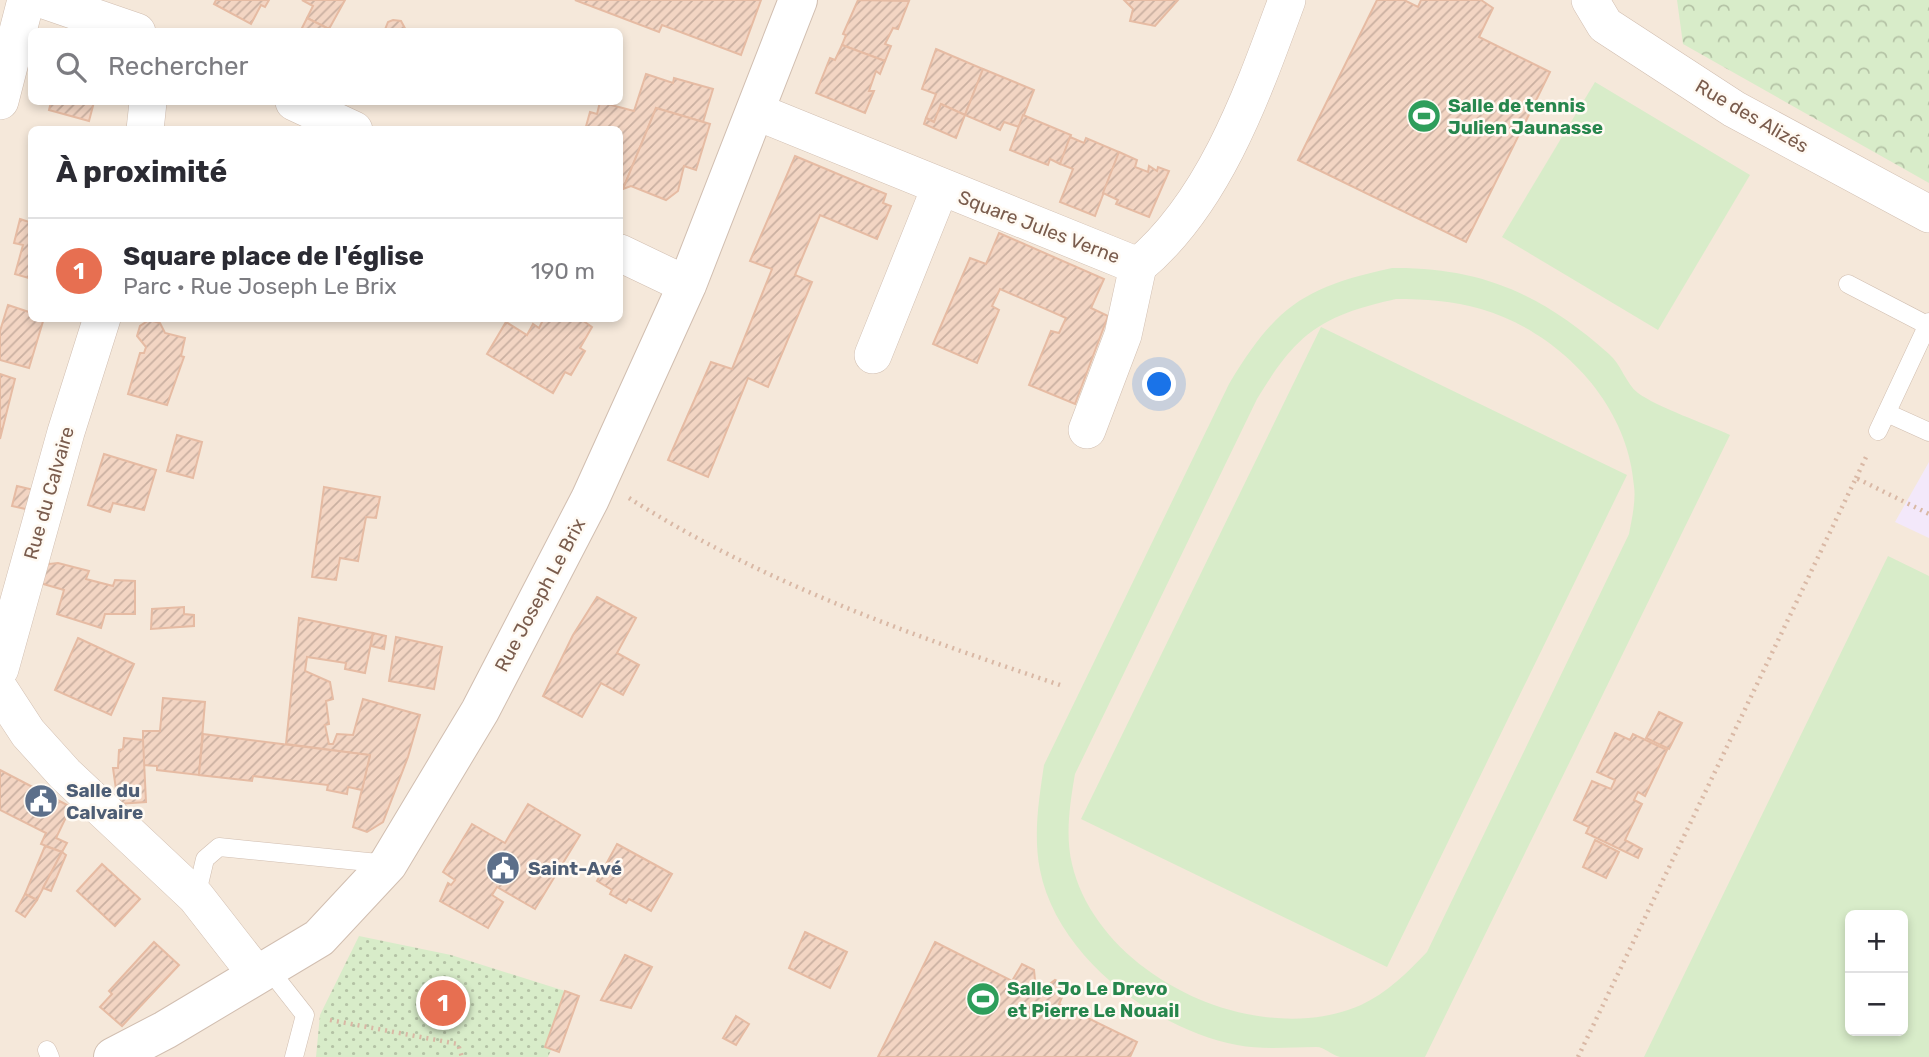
<!DOCTYPE html>
<html lang="fr">
<meta charset="utf-8">
<style>
:root{--surface:#fff;--page:#f7f7f7;--text:#2b2b33;--muted:#7c7c81;--line:#e1e1e2;--accent:#e76f51}
body{margin:0;font-family:Rubik,sans-serif;background:var(--page);color:var(--text)}
.controls{position:absolute;right:21px;bottom:21px;display:grid;overflow:hidden;border-radius:10px;box-shadow:0 4px 10px #0003}
.controls button{width:63px;height:63px;display:grid;place-items:center;padding:0;border:0;border-bottom:2px solid var(--line);background:var(--surface);color:var(--text);font:35px sans-serif}
.you{position:absolute;left:1160px;top:385px;width:24px;height:24px;margin:-18px;border:5px solid #fff;border-radius:50%;background:#1a73e8;box-shadow:0 0 0 10px #1a73e833}
.badge{display:grid;place-items:center;width:46px;height:46px;border-radius:50%;background:var(--accent);color:#fff;font-size:23px;font-weight:700}
.pin{position:absolute;translate:-50% -50%;border:4px solid #fff;box-shadow:0 2px 7px #0006}
.list{margin:0;padding:0;list-style:none}
h2{display:flex;justify-content:space-between;align-items:center;height:91px;margin:0;padding:0 28px;font-size:30px}
h2 small{font-size:23px;font-weight:400;color:var(--muted)}
.list li{display:grid;grid-template-columns:46px 1fr auto;gap:21px;align-items:center;box-sizing:border-box;height:105px;padding:0 28px;border-top:2px solid var(--line)}
.list b{display:block;font-size:26px;white-space:nowrap}
.list p{margin:0;font-size:23px;white-space:nowrap;color:var(--muted)}
.list em{font-size:23px;font-style:normal;color:var(--muted)}
.icon{flex:none;width:38px;height:38px;fill:none;stroke:currentColor;stroke-width:2;stroke-linecap:round;stroke-linejoin:round}
.map{position:relative;flex:none;width:1929px;height:1057px;overflow:hidden}
.search{position:absolute;background:var(--surface);box-shadow:0 4px 10px #0003;left:28px;top:28px;width:595px;height:77px;display:flex;align-items:center;gap:18px;box-sizing:border-box;padding:0 24px;border-radius:10px;color:var(--muted);font-size:26px}
.panel{position:absolute;background:var(--surface);box-shadow:0 4px 10px #0003;left:28px;top:126px;width:595px;height:196px;border-radius:10px}
.map>svg:first-child{display:block}
.residential{fill:#f5e8da;fill-rule:evenodd}
.education{fill:#f3e8fa}
.grass{fill:url(#grass-dots)}
.forest{fill:url(#forest-crowns)}
.garden{fill:#d8ecc9;fill-rule:evenodd}
.building{fill:url(#building-hatch);stroke:#e6bba3;stroke-width:2}
.lines{fill:none;stroke-linecap:round;stroke-linejoin:round}
.service-casing{stroke:#d1beb0;stroke-width:19}
.minor-casing{stroke:#d1beb0;stroke-width:38}
.tertiary-casing{stroke:#d1beb0;stroke-width:40}
.path{stroke:#d9b8a5;stroke-width:4.5;stroke-dasharray:2 5;stroke-linecap:butt}
.service{stroke:#fff;stroke-width:18}
.minor{stroke:#fff;stroke-width:37}
.tertiary{stroke:#fff;stroke-width:38}
.labels{text-anchor:middle;dominant-baseline:central;stroke-width:5;stroke-linejoin:round;paint-order:stroke}
.leisure-label{font-size:19px;font-weight:bold;fill:#27864d;stroke:#fffaf3;text-anchor:start}
.street-label{font-size:19px;fill:#7a5c4d;stroke:#fffaf3}
.service-label{font-size:19px;font-weight:bold;fill:#4e5e75;stroke:#fffaf3;text-anchor:start}
</style>
<div class="map">
<svg width="1929" height="1057" viewBox="0 0 1929 1057">
<defs>
<pattern id="grass-dots" width="8" height="8" patternUnits="userSpaceOnUse" patternTransform="scale(1.75)"><rect width="8" height="8" fill="#d8ecc9"/><path d="M2 2h.1M6 6h.1" fill="none" stroke="#b4c2a5" stroke-width="1.8" stroke-linecap="round"/></pattern>
<pattern id="forest-crowns" width="20" height="18" patternUnits="userSpaceOnUse" patternTransform="scale(1.75)"><rect width="20" height="18" fill="#d8ecc9"/><path d="M2 6a3 3 0 1 1 6 0M12 15a3 3 0 1 1 6 0" fill="none" stroke="#b4c2a5"/></pattern>
<pattern id="building-hatch" width="6" height="6" patternUnits="userSpaceOnUse" patternTransform="scale(1.75)"><rect width="6" height="6" fill="#f3d5c3"/><path d="M-1 1l2-2M0 6l6-6M5 7l2-2" fill="none" stroke="#cab0a1"/></pattern>
</defs>
<rect width="100%" height="100%" fill="#fdf6ec"/>
<path class="residential" d="M 0,0 L 1929,0 L 1929,1057 L 0,1057 ZM 32,32 L 620,32 L 620,102 L 32,102 ZM 32,130 L 620,130 L 620,318 L 32,318 ZM 1850,915 L 1903,915 L 1903,1031 L 1850,1031 Z"/>
<path class="education" d="M 1929,462 L 1929,538 L 1895,522 Z"/>
<path class="grass" d="M 359,936 L 451,955 L 565,991 L 545,1047 L 551,1050 L 548,1057 L 316,1057 L 320,1015 Z"/>
<path class="forest" d="M 1677,0 L 1929,0 L 1929,183 L 1683,44 Z"/>
<g class="garden">
<path d="M 1595,82 L 1750,175 L 1658,330 L 1502,237 Z"/>
<path d="M 1392,268 C 1482,267 1543,295 1609,354 C 1621,364 1626,384 1638,393 C 1657,407 1706,424 1730,435 L 1425,1057 C 1401,1057 1363,1057 1340,1057 C 1331,1055 1325,1047 1316,1047 C 1289,1047 1264,1050 1237,1045 C 1154,1029 1057,957 1040,870 C 1033,835 1039,799 1044,765 L 1229,384 C 1276,306 1304,287 1392,268 ZM 1396,299 C 1425,299 1453,301 1481,309 C 1559,332 1628,403 1634,486 C 1636,501 1632,518 1629,534 L 1427,952 C 1408,972 1387,993 1361,1005 C 1257,1051 1098,976 1072,864 C 1065,835 1070,803 1075,774 L 1257,399 C 1297,333 1320,316 1396,299 Z"/>
<path d="M 1321,327 L 1627,475 L 1387,967 L 1081,819 Z"/>
<path d="M 1888,556 L 1929,576 L 1929,1057 L 1644,1057 ZM 1850,915 L 1903,915 L 1903,1031 L 1850,1031 Z"/>
</g>
<g class="building">
<path d="M 216,0 L 269,0 L 265,7 L 261,5 L 251,24 L 214,4 Z"/>
<path d="M 302,0 L 345,0 L 329,29 L 307,18 L 313,6 Z"/>
<path d="M 575,0 L 761,0 L 741,55 L 662,25 L 659,32 Z"/>
<path d="M 858,0 L 909,1 L 898,29 L 893,28 L 885,44 L 891,46 L 885,61 L 842,45 L 846,35 L 843,34 Z"/>
<path d="M 1124,0 L 1178,0 L 1155,26 L 1130,21 L 1133,9 Z"/>
<path d="M 1377,0 L 1404,0 L 1418,7 L 1421,0 L 1481,0 L 1493,8 L 1479,37 L 1550,72 L 1466,242 L 1298,160 Z"/>
<path d="M 307,18 L 329,29 L 333,32 L 304,32 L 302,28 Z"/>
<path d="M 393,20 L 401,21 L 407,32 L 384,32 L 388,22 Z"/>
<path d="M 842,45 L 885,61 L 880,74 L 876,71 L 869,91 L 874,91 L 865,113 L 816,93 L 830,58 L 835,60 Z"/>
<path d="M 936,49 L 983,69 L 965,115 L 941,104 L 934,122 L 926,118 L 936,94 L 922,89 Z"/>
<path d="M 983,69 L 1034,90 L 1019,127 L 1004,122 L 1000,130 L 965,115 Z"/>
<path d="M 646,74 L 673,83 L 674,78 L 713,89 L 703,122 L 656,108 L 623,189 L 620,190 L 620,130 L 585,130 L 590,112 L 597,114 L 600,102 L 634,111 Z"/>
<path d="M 51,102 L 94,102 L 89,121 L 49,110 Z"/>
<path d="M 941,104 L 965,115 L 956,138 L 924,124 L 926,118 L 934,122 Z"/>
<path d="M 656,108 L 710,124 L 696,170 L 684,166 L 678,191 L 666,200 L 631,186 L 623,189 Z"/>
<path d="M 1023,115 L 1071,135 L 1060,164 L 1050,159 L 1048,165 L 1010,150 Z"/>
<path d="M 1070,137 L 1084,143 L 1086,138 L 1119,152 L 1095,216 L 1060,202 L 1073,169 L 1060,164 Z"/>
<path d="M 1119,152 L 1137,160 L 1135,167 L 1148,172 L 1149,166 L 1157,171 L 1158,167 L 1169,171 L 1149,217 L 1116,204 L 1118,200 L 1103,193 Z"/>
<path d="M 795,156 L 886,194 L 883,203 L 891,206 L 877,239 L 820,215 L 795,275 L 812,282 L 768,387 L 748,378 L 708,477 L 668,460 L 711,362 L 732,369 L 772,269 L 750,261 Z"/>
<path d="M 20,219 L 32,223 L 32,279 L 15,274 L 23,245 L 14,243 Z"/>
<path d="M 999,233 L 1104,279 L 1091,308 L 1108,316 L 1075,404 L 1029,385 L 1051,331 L 1059,333 L 1066,318 L 1000,289 L 992,306 L 999,310 L 977,363 L 933,344 L 970,258 L 986,264 Z"/>
<path d="M 8,305 L 32,313 L 32,318 L 44,318 L 29,368 L 0,360 L 0,331 Z"/>
<path d="M 544,318 L 579,318 L 592,327 L 580,348 L 585,351 L 571,375 L 565,372 L 553,393 L 487,354 L 506,322 L 527,335 L 533,324 L 539,328 Z"/>
<path d="M 149,320 L 160,323 L 165,333 L 185,338 L 181,356 L 184,357 L 167,405 L 128,394 L 140,353 L 144,353 L 146,347 L 137,336 L 140,326 Z"/>
<path d="M 0,374 L 15,379 L 0,439 Z"/>
<path d="M 177,435 L 202,442 L 193,478 L 167,471 Z"/>
<path d="M 104,454 L 156,470 L 144,510 L 113,503 L 110,512 L 88,505 Z"/>
<path d="M 17,486 L 34,490 L 30,510 L 12,506 Z"/>
<path d="M 324,487 L 380,497 L 376,518 L 366,517 L 358,561 L 340,558 L 336,580 L 312,577 Z"/>
<path d="M 48,561 L 49,564 L 58,563 L 89,571 L 86,579 L 113,586 L 115,580 L 135,581 L 135,614 L 105,614 L 101,628 L 57,614 L 64,590 L 40,583 Z"/>
<path d="M 597,597 L 636,618 L 617,653 L 639,665 L 623,695 L 601,683 L 582,717 L 543,696 L 573,635 Z"/>
<path d="M 184,607 L 184,614 L 194,615 L 194,626 L 151,629 L 152,609 Z"/>
<path d="M 299,618 L 373,633 L 365,673 L 345,669 L 346,663 L 307,657 L 305,671 L 330,682 L 333,699 L 326,701 L 329,724 L 325,725 L 329,744 L 333,744 L 337,734 L 353,735 L 363,699 L 420,715 L 408,757 L 383,822 L 367,832 L 353,827 L 370,755 L 286,744 Z"/>
<path d="M 373,633 L 386,636 L 384,649 L 371,646 Z"/>
<path d="M 396,637 L 442,647 L 434,689 L 389,681 Z"/>
<path d="M 78,638 L 134,664 L 111,715 L 55,690 Z"/>
<path d="M 163,698 L 205,702 L 199,775 L 157,770 L 157,766 L 143,765 L 143,731 L 160,731 Z"/>
<path d="M 1659,712 L 1682,723 L 1669,749 L 1646,738 Z"/>
<path d="M 1615,733 L 1630,740 L 1633,734 L 1667,750 L 1645,796 L 1638,792 L 1634,800 L 1642,804 L 1625,840 L 1642,849 L 1638,858 L 1586,833 L 1589,827 L 1574,820 L 1592,781 L 1611,789 L 1615,780 L 1597,772 Z"/>
<path d="M 203,734 L 370,755 L 362,790 L 348,787 L 347,794 L 327,790 L 328,785 L 253,776 L 252,781 L 199,775 Z"/>
<path d="M 124,738 L 143,740 L 146,802 L 118,804 L 113,768 L 118,768 L 119,750 L 123,749 Z"/>
<path d="M 0,770 L 71,807 L 56,838 L 67,843 L 62,852 L 41,844 L 46,833 L 0,810 Z"/>
<path d="M 528,804 L 580,835 L 535,909 L 497,887 L 492,895 L 503,902 L 488,928 L 440,901 L 448,883 L 451,885 L 455,880 L 443,872 L 472,824 L 505,843 Z"/>
<path d="M 1595,840 L 1619,852 L 1606,878 L 1583,867 Z"/>
<path d="M 617,844 L 672,874 L 651,911 L 629,899 L 626,903 L 610,894 L 612,890 L 597,881 Z"/>
<path d="M 45,846 L 62,852 L 37,900 L 25,894 Z"/>
<path d="M 62,852 L 66,855 L 51,891 L 43,888 Z"/>
<path d="M 102,864 L 140,899 L 115,926 L 77,891 Z"/>
<path d="M 25,894 L 37,900 L 25,917 L 16,911 Z"/>
<path d="M 805,932 L 847,952 L 830,988 L 789,968 Z"/>
<path d="M 154,942 L 179,965 L 122,1026 L 100,1007 L 112,994 L 109,991 Z"/>
<path d="M 935,942 L 1012,981 L 1022,964 L 1034,970 L 1035,980 L 1030,989 L 1042,995 L 1047,986 L 1055,980 L 1067,986 L 1059,1004 L 1137,1042 L 1130,1057 L 878,1057 Z"/>
<path d="M 625,955 L 652,967 L 631,1008 L 601,1000 Z"/>
<path d="M 565,991 L 579,996 L 559,1052 L 545,1047 Z"/>
<path d="M 736,1016 L 749,1024 L 736,1045 L 723,1038 Z"/>
</g>
<g class="lines">
<g class="service-casing">
<g id="service">
<path d="M 1848,284 L 1927,325"/>
<path d="M 1887,413 L 1929,432"/>
<path d="M 1878,431 L 1929,322"/>
<path d="M 196,897 L 205,859 L 219,847 L 388,864"/>
<path d="M 268,968 L 305,1015 L 294,1057"/>
<path d="M 47,1050 L 50,1057"/>
</g>
</g>
<g class="minor-casing">
<g id="minor">
<path d="M 44,0 L 137,32"/>
<path d="M 1590,0 L 1605,25 L 1734,109 L 1929,214"/>
<path d="M 0,101 L 26,0"/>
<path d="M 294,102 L 354,130"/>
<path d="M 755,111 L 1138,266 C 1215,202 1253,92 1287,0"/>
<path d="M 145,130 L 148,102"/>
<path d="M 620,253 L 687,285"/>
<path d="M 873,355 L 940,188"/>
<path d="M 1087,430 L 1123,335 L 1138,266"/>
<path d="M 0,669 L 66,432 L 102,318"/>
<path d="M 0,690 L 28,733 L 65,774 L 196,897 L 257,975"/>
</g>
</g>
<g class="tertiary-casing">
<path id="tertiary" d="M 113,1057 L 165,1030 L 319,938 L 388,864 L 480,711 L 590,499 L 687,285 L 798,0"/>
</g>
<g class="path">
<path d="M 1856,478 L 1868,453"/>
<path d="M 629,498 C 762,583 914,636 1063,686"/>
<path d="M 330,1020 L 458,1044 L 462,1057"/>
<path d="M 1578,1057 L 1856,478 L 1929,514"/>
</g>
<use href="#service" class="service"/>
<use href="#minor" class="minor"/>
<use href="#tertiary" class="tertiary"/>
</g>
<defs>
<g id="stadium-disc" transform="scale(1.75)"><circle r="9.5" fill="#2e9e5b" stroke="#fffaf3"/><path d="M0-5a6.5 5 0 1 0 0 10a6.5 5 0 1 0 0-10ZM-3.5-1.8h7v3.6h-7Z" fill="#fff"/></g>
<g id="civic-disc" transform="scale(1.75)"><circle r="9.5" fill="#5c6f8a" stroke="#fffaf3"/><path d="M-.6-6.5H3V-4.5H.6V-3L4-1V1h2V6H-6V1h2V-1L-.6-3ZM-1.2 2.5V6h2.4V2.5Z" fill="#fff"/></g>
</defs>
<g fill-rule="evenodd">
<use href="#stadium-disc" x="1424" y="116"/>
<use href="#civic-disc" x="41" y="801"/>
<use href="#civic-disc" x="503" y="868"/>
<use href="#stadium-disc" x="983" y="999"/>
</g>
<g class="labels">
<g class="leisure-label">
<text x="1448" y="105">Salle de tennis<tspan x="1448" dy="22">Julien Jaunasse</tspan></text>
<text x="1007" y="988">Salle Jo Le Drevo<tspan x="1007" dy="22">et Pierre Le Nouail</tspan></text>
</g>
<g class="street-label">
<text transform="translate(1752 116) rotate(30)">Rue des Alizés</text>
<text transform="translate(1039 227) rotate(21)">Square Jules Verne</text>
<text transform="translate(49 493) rotate(-74)">Rue du Calvaire</text>
<text transform="translate(540 595) rotate(-62)">Rue Joseph Le Brix</text>
</g>
<g class="service-label">
<text x="66" y="790">Salle du<tspan x="66" dy="22">Calvaire</tspan></text>
<text x="528" y="868">Saint-Avé</text>
</g>
</g>
</svg>
<div class="controls">
<button>+</button>
<button>−</button>
</div>
<div class="you"></div>
<div class="pin badge" style="left:443px;top:1003px">1</div>
<div class="search"><svg class="icon" aria-label="search" viewBox="0 0 24 24"><circle cx="10" cy="10" r="6"/><path d="M15 15l6 6"/></svg>Rechercher</div>
<section class="panel">
<h2>À proximité<small></small></h2>
<ul class="list">
<li><span class="badge">1</span><div><b>Square place de l'église</b><p>Parc · Rue Joseph Le Brix</p></div><em>190 m</em></li>
</ul>
</section>
</div>
